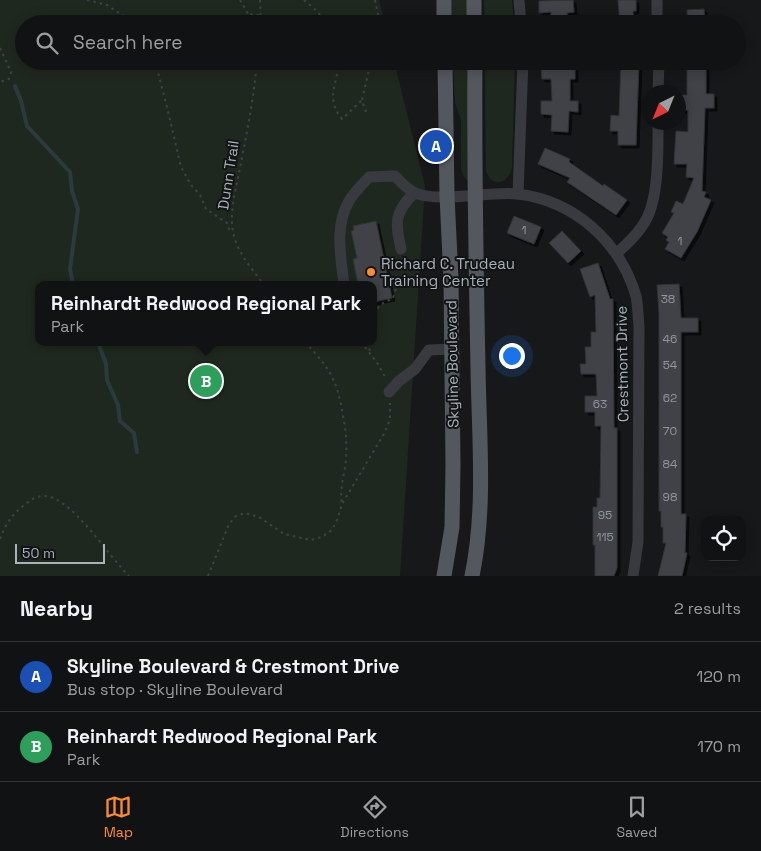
<!DOCTYPE html>
<meta charset="utf-8">
<style>
:root{--surface:#111214;--page:#1e2022;--text:#f1f3f6;--muted:#9c9ea0;--line:#303234;--accent:#fc8c2d}
body{margin:0;font-family:"Space Grotesk",sans-serif;background:var(--page);color:var(--text)}
.controls{position:absolute;right:15px;bottom:15px;display:grid;overflow:hidden;border-radius:10px;box-shadow:0 2px 12px #0003}
.controls button{width:45px;height:45px;display:grid;place-items:center;padding:0;border:0;border-bottom:1px solid var(--line);background:var(--surface);color:var(--text);font:25px sans-serif}
.compass{position:absolute;left:641px;top:85px;width:45px;height:45px;border-radius:50%;background:var(--surface);box-shadow:0 2px 12px #0003;rotate:223deg}
.scale{position:absolute;left:15px;bottom:12px;width:90px;box-sizing:border-box;padding-left:5px;border:2px solid #a9b2ba;border-top:0;font-size:14px;line-height:18px;white-space:nowrap;color:#a9b2ba;-webkit-text-stroke:4px #121315;paint-order:stroke}
.you{position:absolute;left:511px;top:355px;width:18px;height:18px;margin:-12px;border:4px solid #fff;border-radius:50%;background:#1a73e8;box-shadow:0 0 0 8px #1a73e833}
.badge{display:grid;place-items:center;width:32px;height:32px;border-radius:50%;background:var(--accent);color:#fff;font-size:16px;font-weight:700}
.pin{position:absolute;translate:-50% -50%;border:2px solid #fff;box-shadow:0 1px 5px #0006}
.popup{position:absolute;left:35px;top:281px;width:342px;height:65px;box-sizing:border-box;display:grid;place-content:center;border-radius:10px;background:var(--surface);filter:drop-shadow(0 1px 4px #0005);font-size:16px;white-space:nowrap;color:var(--muted)}
.popup b{font-size:19px;color:var(--text)}
.popup::after{content:'';position:absolute;left:50%;top:100%;margin-left:-10px;border:10px solid transparent;border-top-color:var(--surface)}
.list{margin:0;padding:0;list-style:none}
h2{display:flex;justify-content:space-between;align-items:center;height:65px;margin:0;padding:0 20px;font-size:21px}
h2 small{font-size:16px;font-weight:400;color:var(--muted)}
.list li{display:grid;grid-template-columns:32px 1fr auto;gap:15px;align-items:center;box-sizing:border-box;height:70px;padding:0 20px;border-top:1px solid var(--line)}
.list b{display:block;font-size:19px;white-space:nowrap}
.list p{margin:0;font-size:16px;white-space:nowrap;color:var(--muted)}
.list em{font-size:16px;font-style:normal;color:var(--muted)}
.icon{flex:none;width:28px;height:28px;fill:none;stroke:currentColor;stroke-width:2;stroke-linecap:round;stroke-linejoin:round}
.map{position:relative;flex:none;width:761px;height:576px;overflow:hidden}
.search{position:absolute;background:var(--surface);box-shadow:0 2px 12px #0003;left:15px;right:15px;top:15px;height:55px;display:flex;align-items:center;gap:12px;box-sizing:border-box;padding:0 18px;border-radius:28px;color:var(--muted);font-size:19px}
.sheet{height:205px;background:var(--surface)}
nav{display:flex;justify-content:space-around;align-items:center;box-sizing:border-box;height:70px;border-top:1px solid var(--line);background:var(--surface);font-size:14px;color:var(--muted)}
nav a{display:grid;justify-items:center;gap:2px}
nav .on{color:var(--accent)}
.map>svg:first-child{display:block}
.green{fill:#1f281f;fill-rule:evenodd}
.lines{fill:none;stroke-linecap:round;stroke-linejoin:round}
.stream{stroke:#2c3a3e;stroke-width:4}
.building{fill:#414347;stroke:#313236;filter:url(#shadow)}
.path{stroke:#3e4246;stroke-width:2;stroke-dasharray:2.5 4;stroke-linecap:butt}
.minor{stroke:#383a3f;stroke-width:11}
.major{stroke:#54585e;stroke-width:15}
.poi-dot{fill:#fc8c2d;stroke:#121315;stroke-width:2}
.labels{text-anchor:middle;dominant-baseline:central;stroke-width:4;stroke-linejoin:round;paint-order:stroke}
.number-label{font-size:12px;fill:#8f969d}
.street-label{font-size:15px;fill:#a9b2ba;stroke:#121315}
.poi-label{font-size:15px;fill:#a9b2ba;stroke:#121315;text-anchor:start}
</style>
<div class="map">
<svg width="761" height="576" viewBox="0 0 761 576">
<defs>
<filter id="shadow"><feDropShadow dx="3" dy="3" stdDeviation="0" flood-color="#0009"/></filter>
</defs>
<rect width="100%" height="100%" fill="#17181a"/>
<g class="green">
<path d="M 0,0 L 379,0 L 385,24 L 24,24 L 24,61 L 394,61 L 425,186 L 400,576 L 0,576 ZM 39,285 L 374,285 L 374,342 L 39,342 Z"/>
<rect x="452" y="0" width="15" height="24"/>
<path d="M 484,0 L 512,0 L 514,24 L 485,24 Z"/>
<path d="M 453,61 L 468,61 L 468,182 L 463,175 L 461,167 L 461,120 L 455,102 Z"/>
<path d="M 485,61 L 515,61 L 512,167 C 509,184 491,189 486,170 Z"/>
</g>
<g class="lines">
<g class="stream">
<path d="M 15,86 L 21,101 L 27,126 L 70,172 L 72,191 L 78,209 L 70,269 L 73,285"/>
<path d="M 98,342 L 106,364 L 107,380 L 118,405 L 120,421 L 134,433 L 137,452"/>
</g>
</g>
<g class="building">
<path d="M 573,0 L 574,12 L 567,13 L 568,23 L 551,24 L 551,12 L 539,13 L 539,1 Z"/>
<path d="M 618,0 L 636,0 L 636,11 L 633,11 L 634,24 L 620,24 Z"/>
<path d="M 704,9 L 705,24 L 688,24 L 687,10 Z"/>
<path d="M 554,61 L 570,61 L 571,67 L 575,67 L 575,79 L 570,79 L 570,101 L 578,101 L 578,112 L 569,111 L 568,132 L 551,131 L 552,115 L 541,114 L 541,101 L 552,101 L 551,79 L 542,79 L 541,67 L 554,67 Z"/>
<path d="M 621,61 L 639,61 L 636,145 L 618,145 L 618,131 L 610,131 L 611,115 L 619,116 Z"/>
<path d="M 687,61 L 706,61 L 706,94 L 714,94 L 714,108 L 705,108 L 702,191 L 706,192 L 704,197 L 711,200 L 697,232 L 681,258 L 665,249 L 669,242 L 666,240 L 668,237 L 662,233 L 674,213 L 671,212 L 676,201 L 683,204 L 694,178 L 686,177 L 687,164 L 674,164 L 676,131 L 688,132 L 688,110 L 678,111 L 678,95 L 687,95 Z"/>
<path d="M 545,148 L 570,159 L 569,162 L 603,186 L 604,184 L 627,200 L 616,215 L 567,182 L 570,178 L 538,164 Z"/>
<path d="M 514,216 L 541,227 L 534,244 L 507,233 Z"/>
<path d="M 376,221 L 392,298 L 374,302 L 374,285 L 358,285 L 353,259 L 357,258 L 351,231 L 354,230 L 353,226 Z"/>
<path d="M 562,231 L 581,251 L 568,263 L 549,243 Z"/>
<path d="M 598,263 L 610,299 L 613,299 L 614,428 L 617,428 L 617,568 L 614,576 L 595,576 L 595,545 L 593,545 L 593,507 L 597,507 L 597,498 L 600,498 L 601,426 L 595,426 L 595,412 L 585,412 L 585,396 L 597,396 L 596,374 L 581,374 L 580,364 L 586,364 L 585,347 L 591,347 L 591,332 L 596,332 L 595,295 L 590,297 L 580,269 Z"/>
<path d="M 679,284 L 681,318 L 698,318 L 698,332 L 681,332 L 681,514 L 686,514 L 685,553 L 687,553 L 682,576 L 658,576 L 666,543 L 663,543 L 663,527 L 661,527 L 661,511 L 659,511 L 659,314 L 657,285 Z"/>
</g>
<g class="lines">
<g class="path">
<path d="M 87,0 L 107,5 L 122,15 L 142,24"/>
<path d="M 240,0 L 254,24"/>
<path d="M 260,0 L 261,24"/>
<path d="M 304,0 L 318,12 L 326,24"/>
<path d="M 375,0 L 380,24"/>
<path d="M 250,14 L 258,15 L 261,13"/>
<path d="M 0,48 L 11,72 L 9,79 L 0,82"/>
<path d="M 155,61 L 166,103 L 181,167 L 191,185 L 200,195 L 206,209 L 227,223 L 229,229 L 233,231"/>
<path d="M 257,61 C 254,97 247,132 240,168 C 236,190 228,214 234,236 C 239,255 253,270 264,285"/>
<path d="M 338,61 C 339,84 324,97 342,119 L 362,100"/>
<path d="M 366,112 L 362,100 L 371,61"/>
<path d="M 374,314 L 380,305 L 393,298 L 396,288 L 407,278"/>
<path d="M 305,342 C 330,369 337,379 343,416 C 346,430 347,444 346,459 C 345,474 339,489 342,504"/>
<path d="M 361,342 L 378,364 L 386,379"/>
<path d="M 368,342 L 370,352"/>
<path d="M 0,539 C 6,523 13,513 27,503 C 31,499 38,496 44,496 C 70,495 110,558 129,576"/>
<path d="M 208,576 L 229,524 L 236,516 L 245,513 L 259,517 L 284,534 L 311,540 L 322,537 L 332,530 L 337,520 L 342,504 L 385,432 L 390,419 L 390,403"/>
</g>
<g class="minor">
<path d="M 519,0 L 521,24"/>
<path d="M 657,0 L 657,24"/>
<path d="M 658,92 L 659,61"/>
<path d="M 518,194 L 523,61"/>
<path d="M 401,249 C 395,222 394,213 414,193"/>
<path d="M 617,253 C 628,243 640,232 647,218 C 659,194 658,149 658,122"/>
<path d="M 344,285 C 341,257 334,227 349,201 C 354,192 362,185 369,177 L 395,176 C 400,181 408,190 415,193 C 440,203 489,191 518,194 C 575,201 620,242 636,296 C 638,305 638,317 639,326 L 638,542 L 633,576"/>
<path d="M 389,392 L 399,381 L 415,369 L 429,350 L 451,349"/>
</g>
<g class="major">
<path d="M 444,0 L 444,24"/>
<path d="M 474,0 L 474,24"/>
<path d="M 444,576 L 452,527 L 453,465 L 451,279 L 447,196 L 445,61"/>
<path d="M 472,576 C 486,508 479,437 478,368 C 476,266 474,164 475,61"/>
</g>
</g>
<circle class="poi-dot" cx="371" cy="272" r="5"/>
<g class="labels">
<g class="number-label">
<text x="524" y="230">1</text>
<text x="680" y="241">1</text>
<text x="668" y="299">38</text>
<text x="670" y="339">46</text>
<text x="670" y="365">54</text>
<text x="670" y="398">62</text>
<text x="600" y="404">63</text>
<text x="670" y="431">70</text>
<text x="670" y="464">84</text>
<text x="670" y="497">98</text>
<text x="605" y="515">95</text>
<text x="605" y="537">115</text>
</g>
<g class="street-label">
<text transform="translate(228 175) rotate(-81)">Dunn Trail</text>
<text transform="translate(452 364) rotate(-91)">Skyline Boulevard</text>
<text transform="translate(622 364) rotate(-91)">Crestmont Drive</text>
</g>
<g class="poi-label">
<text x="381" y="263">Richard C. Trudeau<tspan x="381" dy="17">Training Center</tspan></text>
</g>
</g>
</svg>
<div class="controls">
<button><svg class="icon" aria-label="locate" viewBox="0 0 24 24"><circle cx="12" cy="12" r="6"/><path d="M12 2v4M12 18v4M2 12h4M18 12h4"/></svg></button>
</div>
<svg class="compass" viewBox="-18 -18 36 36"><path d="M0-13l5 13h-10z" fill="#e53935"/><path d="M0 13l5-13h-10z" fill="#9c9ea0"/></svg>
<div class="scale">50 m</div>
<div class="you"></div>
<div class="pin badge" style="left:436px;top:146px;background:#1a4fb4">A</div>
<div class="pin badge" style="left:206px;top:381px;background:#2e9e5b">B</div>
<div class="popup"><b>Reinhardt Redwood Regional Park</b>Park</div>
<div class="search"><svg class="icon" aria-label="search" viewBox="0 0 24 24"><circle cx="10" cy="10" r="6"/><path d="M15 15l6 6"/></svg>Search here</div>
</div>
<section class="sheet">
<h2>Nearby<small>2 results</small></h2>
<ul class="list">
<li><span class="badge" style="background:#1a4fb4">A</span><div><b>Skyline Boulevard &amp; Crestmont Drive</b><p>Bus stop · Skyline Boulevard</p></div><em>120 m</em></li>
<li><span class="badge" style="background:#2e9e5b">B</span><div><b>Reinhardt Redwood Regional Park</b><p>Park</p></div><em>170 m</em></li>
</ul>
</section>
<nav>
<a class="on"><svg class="icon" aria-label="map" viewBox="0 0 24 24"><path d="M3 6l6-2 6 2 6-2v14l-6 2-6-2-6 2zM9 4v14M15 6v14"/></svg>Map</a>
<a><svg class="icon" aria-label="directions" viewBox="0 0 24 24"><path d="M12 3l9 9-9 9-9-9zM9 14v-3h6M13 9l2 2-2 2"/></svg>Directions</a>
<a><svg class="icon" aria-label="saved" viewBox="0 0 24 24"><path d="M7 4h10v16l-5-4-5 4z"/></svg>Saved</a>
</nav>
